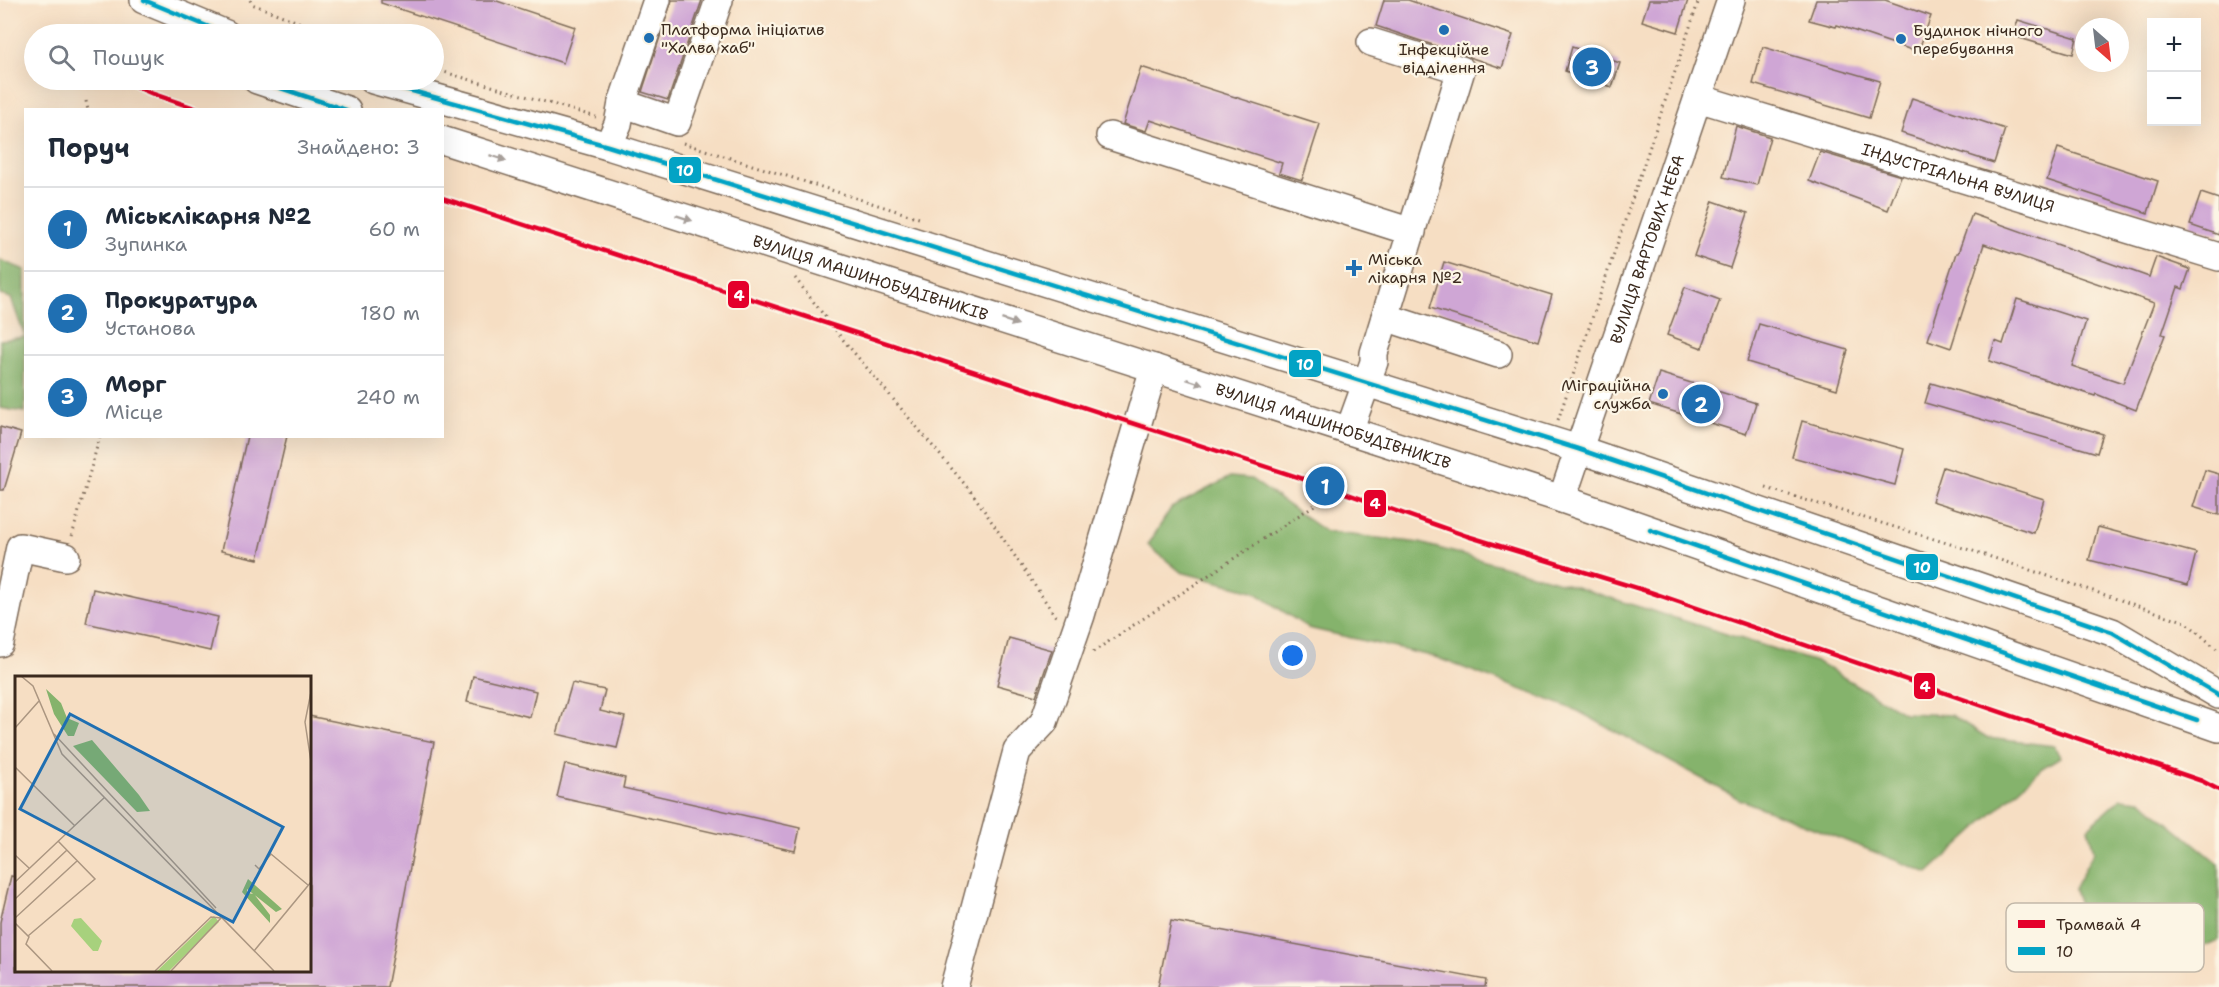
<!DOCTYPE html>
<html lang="uk">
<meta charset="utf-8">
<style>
:root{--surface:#fff;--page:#f6f6f7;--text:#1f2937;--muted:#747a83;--line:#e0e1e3;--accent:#1f6fb2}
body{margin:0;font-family:"Shantell Sans",sans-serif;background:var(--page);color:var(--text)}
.controls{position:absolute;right:18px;top:18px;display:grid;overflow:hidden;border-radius:0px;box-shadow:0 6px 24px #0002}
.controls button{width:54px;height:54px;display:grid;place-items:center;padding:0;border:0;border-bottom:2px solid var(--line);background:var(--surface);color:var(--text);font:30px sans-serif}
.compass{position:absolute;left:2075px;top:18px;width:54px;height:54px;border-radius:50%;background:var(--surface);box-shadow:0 6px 24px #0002;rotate:152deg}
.you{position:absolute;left:1293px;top:656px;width:21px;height:21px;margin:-15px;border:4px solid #fff;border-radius:50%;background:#1a73e8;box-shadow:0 0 0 9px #1a73e833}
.badge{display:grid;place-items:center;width:39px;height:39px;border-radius:50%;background:var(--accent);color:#fff;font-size:20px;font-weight:700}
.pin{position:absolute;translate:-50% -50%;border:3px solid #fff;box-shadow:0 2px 6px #0006}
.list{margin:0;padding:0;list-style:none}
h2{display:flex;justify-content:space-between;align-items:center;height:78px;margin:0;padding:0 24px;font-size:26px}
h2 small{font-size:20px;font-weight:400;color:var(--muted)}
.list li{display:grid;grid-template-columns:39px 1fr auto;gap:18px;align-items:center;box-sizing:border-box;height:84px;padding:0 24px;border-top:2px solid var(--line)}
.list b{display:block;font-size:22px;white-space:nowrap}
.list p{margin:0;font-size:20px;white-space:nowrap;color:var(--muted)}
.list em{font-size:20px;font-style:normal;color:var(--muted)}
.icon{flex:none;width:33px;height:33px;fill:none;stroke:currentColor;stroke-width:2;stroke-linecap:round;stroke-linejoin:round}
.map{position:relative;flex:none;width:2219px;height:987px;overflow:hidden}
.search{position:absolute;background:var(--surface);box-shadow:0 6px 24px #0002;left:24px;top:24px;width:420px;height:66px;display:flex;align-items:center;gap:15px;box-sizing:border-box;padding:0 21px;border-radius:33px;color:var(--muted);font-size:22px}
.panel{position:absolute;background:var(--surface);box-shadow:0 6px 24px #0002;left:24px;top:108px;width:420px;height:330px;border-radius:0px}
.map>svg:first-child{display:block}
.forest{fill:#85b36c;stroke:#606e45;stroke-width:1.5}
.building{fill:#cfa6d5}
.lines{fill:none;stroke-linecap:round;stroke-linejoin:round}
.minor-casing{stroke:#7c6958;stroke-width:30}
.path{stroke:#7c6958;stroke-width:3;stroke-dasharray:1.5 4.5;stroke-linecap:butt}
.minor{stroke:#fff;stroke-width:27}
.bus-1-casing{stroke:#fcf5e5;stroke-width:9}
.bus-1{stroke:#03a3c5;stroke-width:4.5}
.tram-1-casing{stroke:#fcf5e5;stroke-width:9}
.tram-1{stroke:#e4002b;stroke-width:4.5}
.oneway{fill:#a79f9a}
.poi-dot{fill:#1f6fb2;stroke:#fcf5e5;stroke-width:2}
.labels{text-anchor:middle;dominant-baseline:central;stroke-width:4.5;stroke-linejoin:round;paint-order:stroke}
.poi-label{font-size:16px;fill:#3b2a1e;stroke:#fcf5e5;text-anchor:start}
.street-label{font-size:16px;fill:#3b2a1e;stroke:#fcf5e5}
.inset-road{fill:none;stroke:#ab9681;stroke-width:1.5}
.view{fill:#1f6fb2;fill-opacity:0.15;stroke:#1f6fb2;stroke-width:3}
.inset-edge{fill:none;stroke:#3b2a1e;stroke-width:3}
.key{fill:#fcf5e5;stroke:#c2b8a9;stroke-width:1.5}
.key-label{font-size:16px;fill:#3b2a1e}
.line-badge{stroke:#fcf5e5;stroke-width:2}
.badge-label{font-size:16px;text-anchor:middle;font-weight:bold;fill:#fff}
</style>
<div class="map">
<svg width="2219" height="987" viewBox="0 0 2219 987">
<rect width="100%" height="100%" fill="#fcf5e5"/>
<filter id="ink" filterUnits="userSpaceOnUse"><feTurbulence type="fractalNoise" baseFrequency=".0167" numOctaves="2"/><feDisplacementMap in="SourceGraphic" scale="12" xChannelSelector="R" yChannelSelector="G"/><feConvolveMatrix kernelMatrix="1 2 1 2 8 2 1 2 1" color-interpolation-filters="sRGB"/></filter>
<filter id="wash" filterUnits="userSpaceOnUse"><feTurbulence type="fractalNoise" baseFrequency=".008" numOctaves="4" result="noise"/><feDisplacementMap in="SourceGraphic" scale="24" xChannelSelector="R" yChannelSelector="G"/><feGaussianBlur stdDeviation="1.35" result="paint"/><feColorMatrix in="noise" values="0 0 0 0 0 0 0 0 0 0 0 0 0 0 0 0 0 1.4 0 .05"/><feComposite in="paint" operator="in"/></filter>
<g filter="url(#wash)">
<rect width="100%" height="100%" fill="#f6dec3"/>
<g class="forest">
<path d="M 0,260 L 25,270 L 25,412 L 0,408 L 0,340 L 25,337 L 11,298 L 0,295 Z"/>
<path d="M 1230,477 L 1251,479 L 1326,532 L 1420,543 L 1553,580 L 1819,663 L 1904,713 L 1951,715 L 1988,738 L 2054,746 L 2060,757 L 2042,768 L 1928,873 L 1739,799 L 1578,711 L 1435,657 L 1308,628 L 1253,591 L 1181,572 L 1148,545 L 1171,508 Z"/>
<path d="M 2121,798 L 2141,800 L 2219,864 L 2219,940 L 2155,965 L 2108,949 L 2081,911 L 2074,889 L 2094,851 L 2088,828 Z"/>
</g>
<g id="blocks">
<g class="building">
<path d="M 381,0 L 494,0 L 575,27 L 563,63 L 381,3 Z"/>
<path d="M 672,0 L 702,0 L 668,100 L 642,92 Z"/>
<path d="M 1384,0 L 1408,0 L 1513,35 L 1502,68 L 1376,26 Z"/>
<path d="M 1649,0 L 1688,0 L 1678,32 L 1642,21 Z"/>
<path d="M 1816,0 L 1885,0 L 1931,16 L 1918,52 L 1837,25 L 1836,27 L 1809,20 Z"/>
<path d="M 2018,20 L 2077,38 L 2073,54 L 2013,36 Z"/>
<path d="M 1572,47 L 1620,63 L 1612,87 L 1565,71 Z"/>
<path d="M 1763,47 L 1880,81 L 1869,118 L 1753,84 Z"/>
<path d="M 1141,67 L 1320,124 L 1302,180 L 1279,173 L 1282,163 L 1150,120 L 1146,131 L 1123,124 Z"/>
<path d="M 1912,98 L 2005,129 L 1994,163 L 1901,133 Z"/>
<path d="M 1736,126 L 1770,137 L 1757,185 L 1723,177 Z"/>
<path d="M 2058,148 L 2158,181 L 2148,213 L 2047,180 Z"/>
<path d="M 1820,152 L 1901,176 L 1888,210 L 1809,181 Z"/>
<path d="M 2201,193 L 2219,199 L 2219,235 L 2190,225 Z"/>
<path d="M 1713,201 L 1748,213 L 1730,268 L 1694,256 Z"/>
<path d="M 1972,214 L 2149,277 L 2156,257 L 2190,269 L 2183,289 L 2178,287 L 2162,334 L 2165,335 L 2136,410 L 2096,394 L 2095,396 L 1989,361 L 1995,341 L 2003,344 L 2017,299 L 2086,321 L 2072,366 L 2123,383 L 2154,303 L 1984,244 L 1951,348 L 1928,340 L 1956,253 L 1958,253 Z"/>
<path d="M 1444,262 L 1552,295 L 1538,341 L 1430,308 Z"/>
<path d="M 1685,287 L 1720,300 L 1702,348 L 1667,335 Z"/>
<path d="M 1759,324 L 1848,350 L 1837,389 L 1747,362 Z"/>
<path d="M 1659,373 L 1756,403 L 1746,434 L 1649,404 Z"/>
<path d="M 1931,383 L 2103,434 L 2097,453 L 1925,403 Z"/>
<path d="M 1802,421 L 1904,449 L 1895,485 L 1792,457 Z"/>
<path d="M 0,427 L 21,433 L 4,490 L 0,490 Z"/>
<path d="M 247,436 L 287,436 L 258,559 L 221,551 Z"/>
<path d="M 1943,467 L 2044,499 L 2034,533 L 1932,501 Z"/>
<path d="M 2205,470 L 2219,474 L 2219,515 L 2193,507 Z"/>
<path d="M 2098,527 L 2196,553 L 2188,585 L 2089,560 Z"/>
<path d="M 93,589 L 218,617 L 210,651 L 86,623 Z"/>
<path d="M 1009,638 L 1052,650 L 1036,696 L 997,685 Z"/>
<path d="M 473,676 L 536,691 L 530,717 L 467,702 Z"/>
<path d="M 572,683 L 605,690 L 600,711 L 625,717 L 617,748 L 557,734 Z"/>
<path d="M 309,716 L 434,742 L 387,987 L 0,987 L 0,922 L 11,876 L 16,877 L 16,970 L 309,970 Z"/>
<path d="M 565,764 L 625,778 L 623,788 L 800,828 L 795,851 L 557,797 Z"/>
<path d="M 1171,921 L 1486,980 L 1485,987 L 1158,987 Z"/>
</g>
</g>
</g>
<g filter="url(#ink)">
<use href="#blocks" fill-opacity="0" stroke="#7c6958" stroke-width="1.5"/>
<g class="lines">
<g class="minor-casing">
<g id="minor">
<path d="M 144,0 L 226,34"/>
<path d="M 257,80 L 347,110"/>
<path d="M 373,80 L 608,146 L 1578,449 L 2112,632 L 2219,695"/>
<path id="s1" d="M 1698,98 L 2219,257"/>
<path d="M 622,103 L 677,122 L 719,0"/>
<path d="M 1110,136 L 1412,232"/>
<path id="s2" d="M 442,140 L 1562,499 L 2219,728"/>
<path d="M 608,146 L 618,124 L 622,103 L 657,0"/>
<path d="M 1385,317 L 1498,354"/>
<path d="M 1349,431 L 1374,362 L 1374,353 L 1461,70 L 1371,42"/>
<path id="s3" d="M 1562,499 L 1731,0"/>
<path d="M 0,643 L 20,547 L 66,557"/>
<path d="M 954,987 L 1017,751 L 1044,722 L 1081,615 L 1154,368"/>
</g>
</g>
<g class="path">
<path d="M 250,0 L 252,4 L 329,34"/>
<path d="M 434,69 L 596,117"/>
<path d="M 86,101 L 88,110"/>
<path d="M 683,143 L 922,219"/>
<path d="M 795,278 L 840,336 L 973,494 L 1056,617"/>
<path d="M 1558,420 L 1699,0"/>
<path d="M 1766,488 L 1970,550 L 2186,622 L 2219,651"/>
<path d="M 72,536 L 100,436"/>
<path d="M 1093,652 L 1331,494"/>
</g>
<use href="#minor" class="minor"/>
<g class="bus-1-casing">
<g id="bus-1">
<path d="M 144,0 L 226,34"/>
<path d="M 257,80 L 346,110"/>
<path d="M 373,80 L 608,146 L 1578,449 L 2112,632 L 2219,695"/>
<path d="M 1650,530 L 2197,720"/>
</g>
</g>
<use href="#bus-1" class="bus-1"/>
<g class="tram-1-casing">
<g id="tram-1">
<path d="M 121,80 L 153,94 L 200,110"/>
<path d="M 442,198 L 1325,486 L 1467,536 L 1650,592 L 2202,781 L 2219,790"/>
</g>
</g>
<use href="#tram-1" class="tram-1"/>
</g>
<defs><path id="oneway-solid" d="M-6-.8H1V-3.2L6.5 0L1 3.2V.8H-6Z" transform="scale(1.5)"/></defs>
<g class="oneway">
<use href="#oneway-solid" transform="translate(498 158) rotate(18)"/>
<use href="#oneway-solid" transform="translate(684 218) rotate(18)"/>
<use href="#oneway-solid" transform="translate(1010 322) rotate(18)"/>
<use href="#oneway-solid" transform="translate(1195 382) rotate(18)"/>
</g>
</g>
<g class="poi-dot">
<circle cx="1444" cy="30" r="6"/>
<circle cx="649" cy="38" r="6"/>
<circle cx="1901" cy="39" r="6"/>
<path d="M1351 259h6v6h6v6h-6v6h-6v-6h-6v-6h6z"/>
<circle cx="1663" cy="394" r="6"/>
</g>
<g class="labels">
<g class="poi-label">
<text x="661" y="29">Платформа ініціатив<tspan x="661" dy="18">"Халва хаб"</tspan></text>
<text x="1913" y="30">Будинок нічного<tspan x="1913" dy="18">перебування</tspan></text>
<text x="1444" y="49" text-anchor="middle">Інфекційне<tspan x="1444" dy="18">відділення</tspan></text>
<text x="1368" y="259">Міська<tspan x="1368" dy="18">лікарня №2</tspan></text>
<text x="1651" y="385" text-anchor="end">Міграційна<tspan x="1651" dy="18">служба</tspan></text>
</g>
<g class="street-label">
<text stroke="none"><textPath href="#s1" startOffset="272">ІНДУСТРІАЛЬНА ВУЛИЦЯ</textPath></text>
<text stroke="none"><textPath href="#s3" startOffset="264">ВУЛИЦЯ ВАРТОВИХ НЕБА</textPath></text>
<text stroke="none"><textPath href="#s2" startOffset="450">ВУЛИЦЯ МАШИНОБУДІВНИКІВ</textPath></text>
<text stroke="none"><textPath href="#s2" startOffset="936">ВУЛИЦЯ МАШИНОБУДІВНИКІВ</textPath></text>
</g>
</g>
<g transform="translate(15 676)">
<rect width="296" height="296" fill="#f6dec3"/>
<path d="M 199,240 L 204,246 L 154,295 L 142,295 ZM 66,242 L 87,265 L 83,275 L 78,275 L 56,250 L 59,243 Z" fill="#a7d17d"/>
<path d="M 31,13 L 46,27 L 52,42 L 64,47 L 59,60 L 53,60 L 39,38 ZM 77,64 L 124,119 L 135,135 L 122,136 L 58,70 ZM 233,203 L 267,233 L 261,236 L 232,213 L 232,217 L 239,218 L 255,239 L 255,247 L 227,216 Z" fill="#85b36c"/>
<path class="inset-road" d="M 6,0 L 18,10 L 47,78 L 259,295M 296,16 L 290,46 L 296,86M 0,52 L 24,25M 39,58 L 201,232M 0,91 L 60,150M 0,179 L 14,192M 240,189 L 244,193 L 256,178 L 293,209M 0,206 L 90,121M 0,223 L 52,174M 0,242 L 62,185M 0,247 L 14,261 L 11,268 L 37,295M 13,260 L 80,203 L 43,165M 239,275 L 296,206M 140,295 L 196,241 L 206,242M 156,295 L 206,242"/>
<path class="view" d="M 55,38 L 268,151 L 218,246 L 5,133 Z"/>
<rect width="296" height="296" class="inset-edge"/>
</g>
<rect x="2006" y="903" width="198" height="69" rx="9" class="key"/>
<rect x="2018" y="920" width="27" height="8" fill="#e4002b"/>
<rect x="2018" y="947" width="27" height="8" fill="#03a3c5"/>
<g class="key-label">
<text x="2056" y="930">Трамвай 4</text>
<text x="2056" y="957">10</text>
</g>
<g class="line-badge">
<rect x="668" y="156" width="34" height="28" rx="6" fill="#03a3c5"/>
<rect x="727" y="280" width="23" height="29" rx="6" fill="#e4002b"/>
<rect x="1288" y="349" width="34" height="29" rx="6" fill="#03a3c5"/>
<rect x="1363" y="489" width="24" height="29" rx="6" fill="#e4002b"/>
<rect x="1905" y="553" width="34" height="28" rx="6" fill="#03a3c5"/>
<rect x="1913" y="672" width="23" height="28" rx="6" fill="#e4002b"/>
</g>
<g class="badge-label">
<text x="685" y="176">10</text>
<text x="739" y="301">4</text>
<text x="1305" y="370">10</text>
<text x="1375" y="509">4</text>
<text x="1922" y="573">10</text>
<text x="1925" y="692">4</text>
</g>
</svg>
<div class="controls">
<button>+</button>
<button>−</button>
</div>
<svg class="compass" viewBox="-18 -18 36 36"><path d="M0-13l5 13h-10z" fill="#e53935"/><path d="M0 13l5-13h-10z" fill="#747a83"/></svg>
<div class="you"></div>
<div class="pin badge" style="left:1325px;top:486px">1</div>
<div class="pin badge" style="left:1701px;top:404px">2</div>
<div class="pin badge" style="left:1592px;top:67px">3</div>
<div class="search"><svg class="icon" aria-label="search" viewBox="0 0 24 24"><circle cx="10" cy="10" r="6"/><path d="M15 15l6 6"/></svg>Пошук</div>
<section class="panel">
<h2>Поруч<small>Знайдено: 3</small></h2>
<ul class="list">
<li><span class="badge">1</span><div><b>Міськлікарня №2</b><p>Зупинка</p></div><em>60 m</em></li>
<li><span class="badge">2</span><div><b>Прокуратура</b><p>Установа</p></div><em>180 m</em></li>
<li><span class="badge">3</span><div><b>Морг</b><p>Місце</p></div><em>240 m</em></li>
</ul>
</section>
</div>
